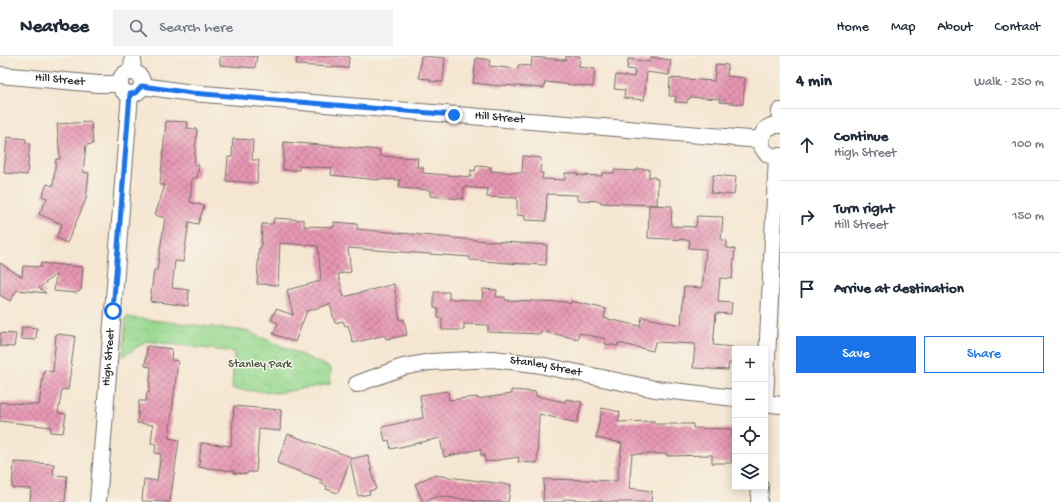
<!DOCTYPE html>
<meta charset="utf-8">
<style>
:root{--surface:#fff;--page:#f2f2f3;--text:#1f2937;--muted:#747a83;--line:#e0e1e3;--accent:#1a73e8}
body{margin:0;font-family:"Gochi Hand",sans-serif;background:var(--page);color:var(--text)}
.controls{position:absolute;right:12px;bottom:12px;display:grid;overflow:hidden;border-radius:0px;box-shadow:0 2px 10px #0003}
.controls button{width:36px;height:36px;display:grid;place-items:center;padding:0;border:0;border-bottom:1px solid var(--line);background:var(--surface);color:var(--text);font:20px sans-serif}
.stop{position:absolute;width:12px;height:12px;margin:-9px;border:3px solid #1a73e8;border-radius:50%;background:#fff}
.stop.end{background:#1a73e8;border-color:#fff;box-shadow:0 1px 4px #0008}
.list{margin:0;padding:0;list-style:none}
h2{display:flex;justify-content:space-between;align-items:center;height:52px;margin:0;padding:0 16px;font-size:17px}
h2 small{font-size:13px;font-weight:400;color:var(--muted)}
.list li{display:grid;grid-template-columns:26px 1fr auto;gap:12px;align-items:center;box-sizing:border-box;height:72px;padding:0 16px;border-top:1px solid var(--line)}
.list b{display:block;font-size:15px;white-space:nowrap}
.list p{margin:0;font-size:13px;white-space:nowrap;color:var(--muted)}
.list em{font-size:13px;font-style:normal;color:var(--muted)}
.actions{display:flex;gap:8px;padding:12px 16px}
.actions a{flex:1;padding:9px 0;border:1px solid var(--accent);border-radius:0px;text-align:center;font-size:14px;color:var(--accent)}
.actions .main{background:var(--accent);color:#fff}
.icon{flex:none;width:22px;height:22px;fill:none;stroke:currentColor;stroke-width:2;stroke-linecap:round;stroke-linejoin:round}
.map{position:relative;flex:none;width:780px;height:446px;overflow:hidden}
header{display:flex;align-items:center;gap:24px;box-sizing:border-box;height:56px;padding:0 20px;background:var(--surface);border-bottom:1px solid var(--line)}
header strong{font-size:19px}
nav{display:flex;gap:22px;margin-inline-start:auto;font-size:14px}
.search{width:280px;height:36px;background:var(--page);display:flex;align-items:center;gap:10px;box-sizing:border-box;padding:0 14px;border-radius:0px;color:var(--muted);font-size:15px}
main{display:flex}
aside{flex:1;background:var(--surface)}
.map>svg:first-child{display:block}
.park{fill:url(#park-crowns);stroke:#61825e}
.building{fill:url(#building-cross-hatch)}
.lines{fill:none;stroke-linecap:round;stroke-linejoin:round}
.minor-casing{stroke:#726c65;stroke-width:18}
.minor{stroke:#fff;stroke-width:16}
.route{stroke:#1a73e8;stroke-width:5}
.labels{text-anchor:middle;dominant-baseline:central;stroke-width:3;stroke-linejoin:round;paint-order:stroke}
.street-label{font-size:12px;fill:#2b2b2b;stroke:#f7f3e8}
.park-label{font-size:12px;fill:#465644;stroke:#f7f3e8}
</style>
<header>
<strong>Nearbee</strong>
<div class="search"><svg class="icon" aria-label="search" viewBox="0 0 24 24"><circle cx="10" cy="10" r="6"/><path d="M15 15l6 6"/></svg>Search here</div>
<nav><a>Home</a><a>Map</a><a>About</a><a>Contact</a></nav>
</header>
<main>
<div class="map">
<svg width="780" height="446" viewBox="0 0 780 446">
<defs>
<pattern id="park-crowns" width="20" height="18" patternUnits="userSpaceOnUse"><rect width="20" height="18" fill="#97d990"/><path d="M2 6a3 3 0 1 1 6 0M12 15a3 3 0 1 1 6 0" fill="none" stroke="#82ba7c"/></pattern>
<pattern id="building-cross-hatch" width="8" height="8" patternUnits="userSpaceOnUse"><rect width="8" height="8" fill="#e796b4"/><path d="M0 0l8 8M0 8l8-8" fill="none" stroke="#bb7b93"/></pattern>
</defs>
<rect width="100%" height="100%" fill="#f7f3e8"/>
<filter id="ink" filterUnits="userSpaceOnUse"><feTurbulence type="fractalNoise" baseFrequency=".025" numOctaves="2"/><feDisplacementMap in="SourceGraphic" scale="8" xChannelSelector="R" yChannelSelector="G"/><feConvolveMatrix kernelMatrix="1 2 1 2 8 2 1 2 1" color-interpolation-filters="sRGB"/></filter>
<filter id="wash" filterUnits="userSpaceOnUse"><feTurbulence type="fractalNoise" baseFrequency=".012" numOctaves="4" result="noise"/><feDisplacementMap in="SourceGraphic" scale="16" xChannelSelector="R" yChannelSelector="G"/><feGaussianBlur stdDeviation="0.9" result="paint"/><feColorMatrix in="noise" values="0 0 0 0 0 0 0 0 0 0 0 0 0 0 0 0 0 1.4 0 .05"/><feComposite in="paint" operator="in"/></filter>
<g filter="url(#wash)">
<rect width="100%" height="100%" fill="#f5e6d1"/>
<path class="park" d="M 126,261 L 247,275 L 331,312 L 330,328 L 277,337 L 232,333 L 234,296 L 146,285 L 123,301 Z"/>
<g id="blocks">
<g class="building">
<path d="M 220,0 L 257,0 L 255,12 L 220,9 Z"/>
<path d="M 297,0 L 349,0 L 348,12 L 296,9 Z"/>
<path d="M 421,0 L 445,2 L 443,26 L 430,25 L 430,23 L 419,22 Z"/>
<path d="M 566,0 L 580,0 L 579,11 L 595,13 L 593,31 L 545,26 L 544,32 L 502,29 L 501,30 L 473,27 L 476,2 L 490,4 L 489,10 L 518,13 L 518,9 L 531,10 L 532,1 L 566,4 Z"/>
<path d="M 651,1 L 671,4 L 669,19 L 647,16 L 644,44 L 624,42 L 625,34 L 614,33 L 616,19 L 634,21 L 635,14 L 627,13 L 628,3 L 650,6 Z"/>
<path d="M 716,8 L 728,9 L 727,20 L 745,22 L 743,48 L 720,46 L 720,43 L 690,41 L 690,43 L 687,43 L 687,47 L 675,46 L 676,40 L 669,40 L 670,22 L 714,25 Z"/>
<path d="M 166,65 L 188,66 L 187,72 L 197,73 L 194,109 L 199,109 L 197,122 L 192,122 L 190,146 L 204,150 L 198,168 L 189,166 L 183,206 L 175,205 L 172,232 L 189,234 L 188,250 L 150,245 L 154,214 L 157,214 L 165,162 L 155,159 L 165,129 L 160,129 Z"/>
<path d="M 91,66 L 93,88 L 86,89 L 83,116 L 89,117 L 86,143 L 67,187 L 56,182 L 62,168 L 39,158 L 47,142 L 42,140 L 47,128 L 53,130 L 56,103 L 60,103 L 57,68 Z"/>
<path d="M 7,81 L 26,83 L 26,87 L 30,87 L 27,119 L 4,117 Z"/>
<path d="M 233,83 L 253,84 L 252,104 L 259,104 L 257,127 L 226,125 L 228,101 L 232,101 Z"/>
<path d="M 284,86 L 380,94 L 379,100 L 418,102 L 417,111 L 423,111 L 423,117 L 471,121 L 471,114 L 475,115 L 476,110 L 491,111 L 490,115 L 522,117 L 523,100 L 541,102 L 540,117 L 543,117 L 542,123 L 565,124 L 565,117 L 577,117 L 577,119 L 602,120 L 602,117 L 614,117 L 614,114 L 636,115 L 637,113 L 649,113 L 649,121 L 655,121 L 655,123 L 658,123 L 657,149 L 601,147 L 601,145 L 577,144 L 577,139 L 547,138 L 546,165 L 525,164 L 525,160 L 517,159 L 517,142 L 487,141 L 488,133 L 464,131 L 463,143 L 430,140 L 430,134 L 399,132 L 400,124 L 378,123 L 378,124 L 331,119 L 332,112 L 299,110 L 299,114 L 283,114 Z"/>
<path d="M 713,119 L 736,121 L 734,139 L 711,137 Z"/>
<path d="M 649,149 L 672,150 L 671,170 L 696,171 L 697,160 L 723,161 L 721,184 L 727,185 L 727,192 L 735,193 L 732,223 L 720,222 L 718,246 L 732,247 L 731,258 L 716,257 L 713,289 L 733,291 L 732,307 L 729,307 L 728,314 L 693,312 L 695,288 L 655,286 L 653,295 L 618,287 L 618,290 L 605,288 L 606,283 L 579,277 L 578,283 L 541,275 L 541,278 L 488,276 L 488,269 L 464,268 L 464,274 L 442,274 L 442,262 L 438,262 L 438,253 L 434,252 L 434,236 L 449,236 L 449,243 L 482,244 L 483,233 L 497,234 L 496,241 L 505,241 L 505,244 L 565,246 L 571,248 L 571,245 L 606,253 L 604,262 L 640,270 L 642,261 L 681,269 L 684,231 L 702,232 L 706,193 L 689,192 L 690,184 L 648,182 Z"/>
<path d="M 274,162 L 304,164 L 304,170 L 334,171 L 334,166 L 357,168 L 357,173 L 475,184 L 547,189 L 546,209 L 508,207 L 470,204 L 470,201 L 348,192 L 351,216 L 338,218 L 344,241 L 394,228 L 400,264 L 404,263 L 407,279 L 386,283 L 385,279 L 353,287 L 348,269 L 345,270 L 343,265 L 335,267 L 330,248 L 307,255 L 295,286 L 273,278 L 278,267 L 271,264 L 276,253 L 293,259 L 287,234 L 321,225 L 318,190 L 280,187 L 278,229 L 257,228 L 259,192 L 261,192 L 262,168 L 273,168 Z"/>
<path d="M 0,207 L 22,221 L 23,210 L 41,211 L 41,207 L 83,211 L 81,234 L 76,237 L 54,235 L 56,218 L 39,232 L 46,237 L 17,234 L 10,245 L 0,239 Z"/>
<path d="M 22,271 L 37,272 L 36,284 L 21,283 Z"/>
<path d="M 0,277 L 16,278 L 14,291 L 0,290 Z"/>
<path d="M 56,278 L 75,280 L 68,334 L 62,333 L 58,357 L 66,358 L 63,377 L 50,376 L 51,371 L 0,365 L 0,346 L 39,349 L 44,314 L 53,316 Z"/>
<path d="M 147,290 L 172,293 L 171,304 L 178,305 L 169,382 L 179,384 L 170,446 L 142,445 L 144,423 L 157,425 L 161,398 L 155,397 L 156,388 L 151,387 L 153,369 L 137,367 L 139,345 L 146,345 L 147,336 L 149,337 L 151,311 L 145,310 Z"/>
<path d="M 511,334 L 536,336 L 536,340 L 565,346 L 566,343 L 582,346 L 577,367 L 539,358 L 537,407 L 518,406 L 519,401 L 485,406 L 484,399 L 481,399 L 480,393 L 444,401 L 440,382 L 391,393 L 389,384 L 385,385 L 382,371 L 423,362 L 420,339 L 448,335 L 449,344 L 477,341 L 477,343 L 511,338 Z"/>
<path d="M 234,350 L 281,354 L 280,375 L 259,373 L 256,416 L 248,416 L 247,418 L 234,417 L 234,415 L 199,411 L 201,387 L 231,390 Z"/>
<path d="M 602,352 L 620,356 L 618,366 L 654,365 L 654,368 L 693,368 L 693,372 L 732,373 L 731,407 L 712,407 L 712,399 L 667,400 L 667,398 L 632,398 L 629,432 L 652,435 L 651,446 L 602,446 L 602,445 L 564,443 L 564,446 L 543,446 L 544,423 L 617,425 L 622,387 L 596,382 Z"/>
<path d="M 288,378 L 351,401 L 350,403 L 368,399 L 376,433 L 369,435 L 370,438 L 358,440 L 350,404 L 338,437 L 326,433 L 327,430 L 320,427 L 322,424 L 277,407 Z"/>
<path d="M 14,406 L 54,408 L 53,419 L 67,420 L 65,446 L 30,446 L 31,433 L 12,432 Z"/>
<path d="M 433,419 L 511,429 L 508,446 L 484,446 L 438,440 L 423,446 L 415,428 Z"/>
</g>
</g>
</g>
<g filter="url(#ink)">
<use href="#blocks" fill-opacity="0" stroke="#726c65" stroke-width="1"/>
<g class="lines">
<g class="minor-casing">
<g id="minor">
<circle cx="131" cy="27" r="11"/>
<path d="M 132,16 L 133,0"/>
<path id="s1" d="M 0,19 L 98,28 L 120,28"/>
<path id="s2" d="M 142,30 L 192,37 L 761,84"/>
<path d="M 779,69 L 780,55"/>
<path d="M 780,69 C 754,67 756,104 780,100"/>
<path id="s3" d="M 357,328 L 403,311 L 430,306 L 493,303 L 535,308 L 655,333 L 735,342"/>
<path d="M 765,343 L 777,101"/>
<path d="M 765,347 L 780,349"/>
<path id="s4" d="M 98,446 L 130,38"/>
<path d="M 759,446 L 760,431"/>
</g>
</g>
<use href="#minor" class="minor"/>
</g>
</g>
<g class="lines" filter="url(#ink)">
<path class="route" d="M 113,255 L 130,38 L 136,37 L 142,30 L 192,37 L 454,59"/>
</g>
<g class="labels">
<g class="street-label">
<text stroke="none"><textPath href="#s1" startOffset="60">Hill Street</textPath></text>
<text stroke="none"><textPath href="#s2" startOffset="359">Hill Street</textPath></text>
<text stroke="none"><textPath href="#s4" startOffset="145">High Street</textPath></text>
<text stroke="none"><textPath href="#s3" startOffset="193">Stanley Street</textPath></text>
</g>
<g class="park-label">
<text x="260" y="309">Stanley Park</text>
</g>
</g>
</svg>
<div class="controls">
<button>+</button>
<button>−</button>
<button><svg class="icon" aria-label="locate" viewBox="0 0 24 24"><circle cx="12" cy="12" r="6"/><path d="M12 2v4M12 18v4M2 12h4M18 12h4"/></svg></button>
<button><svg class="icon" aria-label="layers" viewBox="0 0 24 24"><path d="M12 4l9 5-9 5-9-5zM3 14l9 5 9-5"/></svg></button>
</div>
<div class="stop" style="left:113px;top:255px"></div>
<div class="stop end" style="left:454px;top:59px"></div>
</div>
<aside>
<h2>4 min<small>Walk · 250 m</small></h2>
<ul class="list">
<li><svg class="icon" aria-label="ahead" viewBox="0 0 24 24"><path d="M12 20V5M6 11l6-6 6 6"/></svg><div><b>Continue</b><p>High Street</p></div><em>100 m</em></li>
<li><svg class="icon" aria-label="right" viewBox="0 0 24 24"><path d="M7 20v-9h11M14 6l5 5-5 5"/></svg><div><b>Turn right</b><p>Hill Street</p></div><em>150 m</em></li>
<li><svg class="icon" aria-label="arrive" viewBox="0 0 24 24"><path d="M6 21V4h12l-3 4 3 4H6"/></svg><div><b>Arrive at destination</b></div></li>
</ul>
<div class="actions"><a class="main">Save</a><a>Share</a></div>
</aside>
</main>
